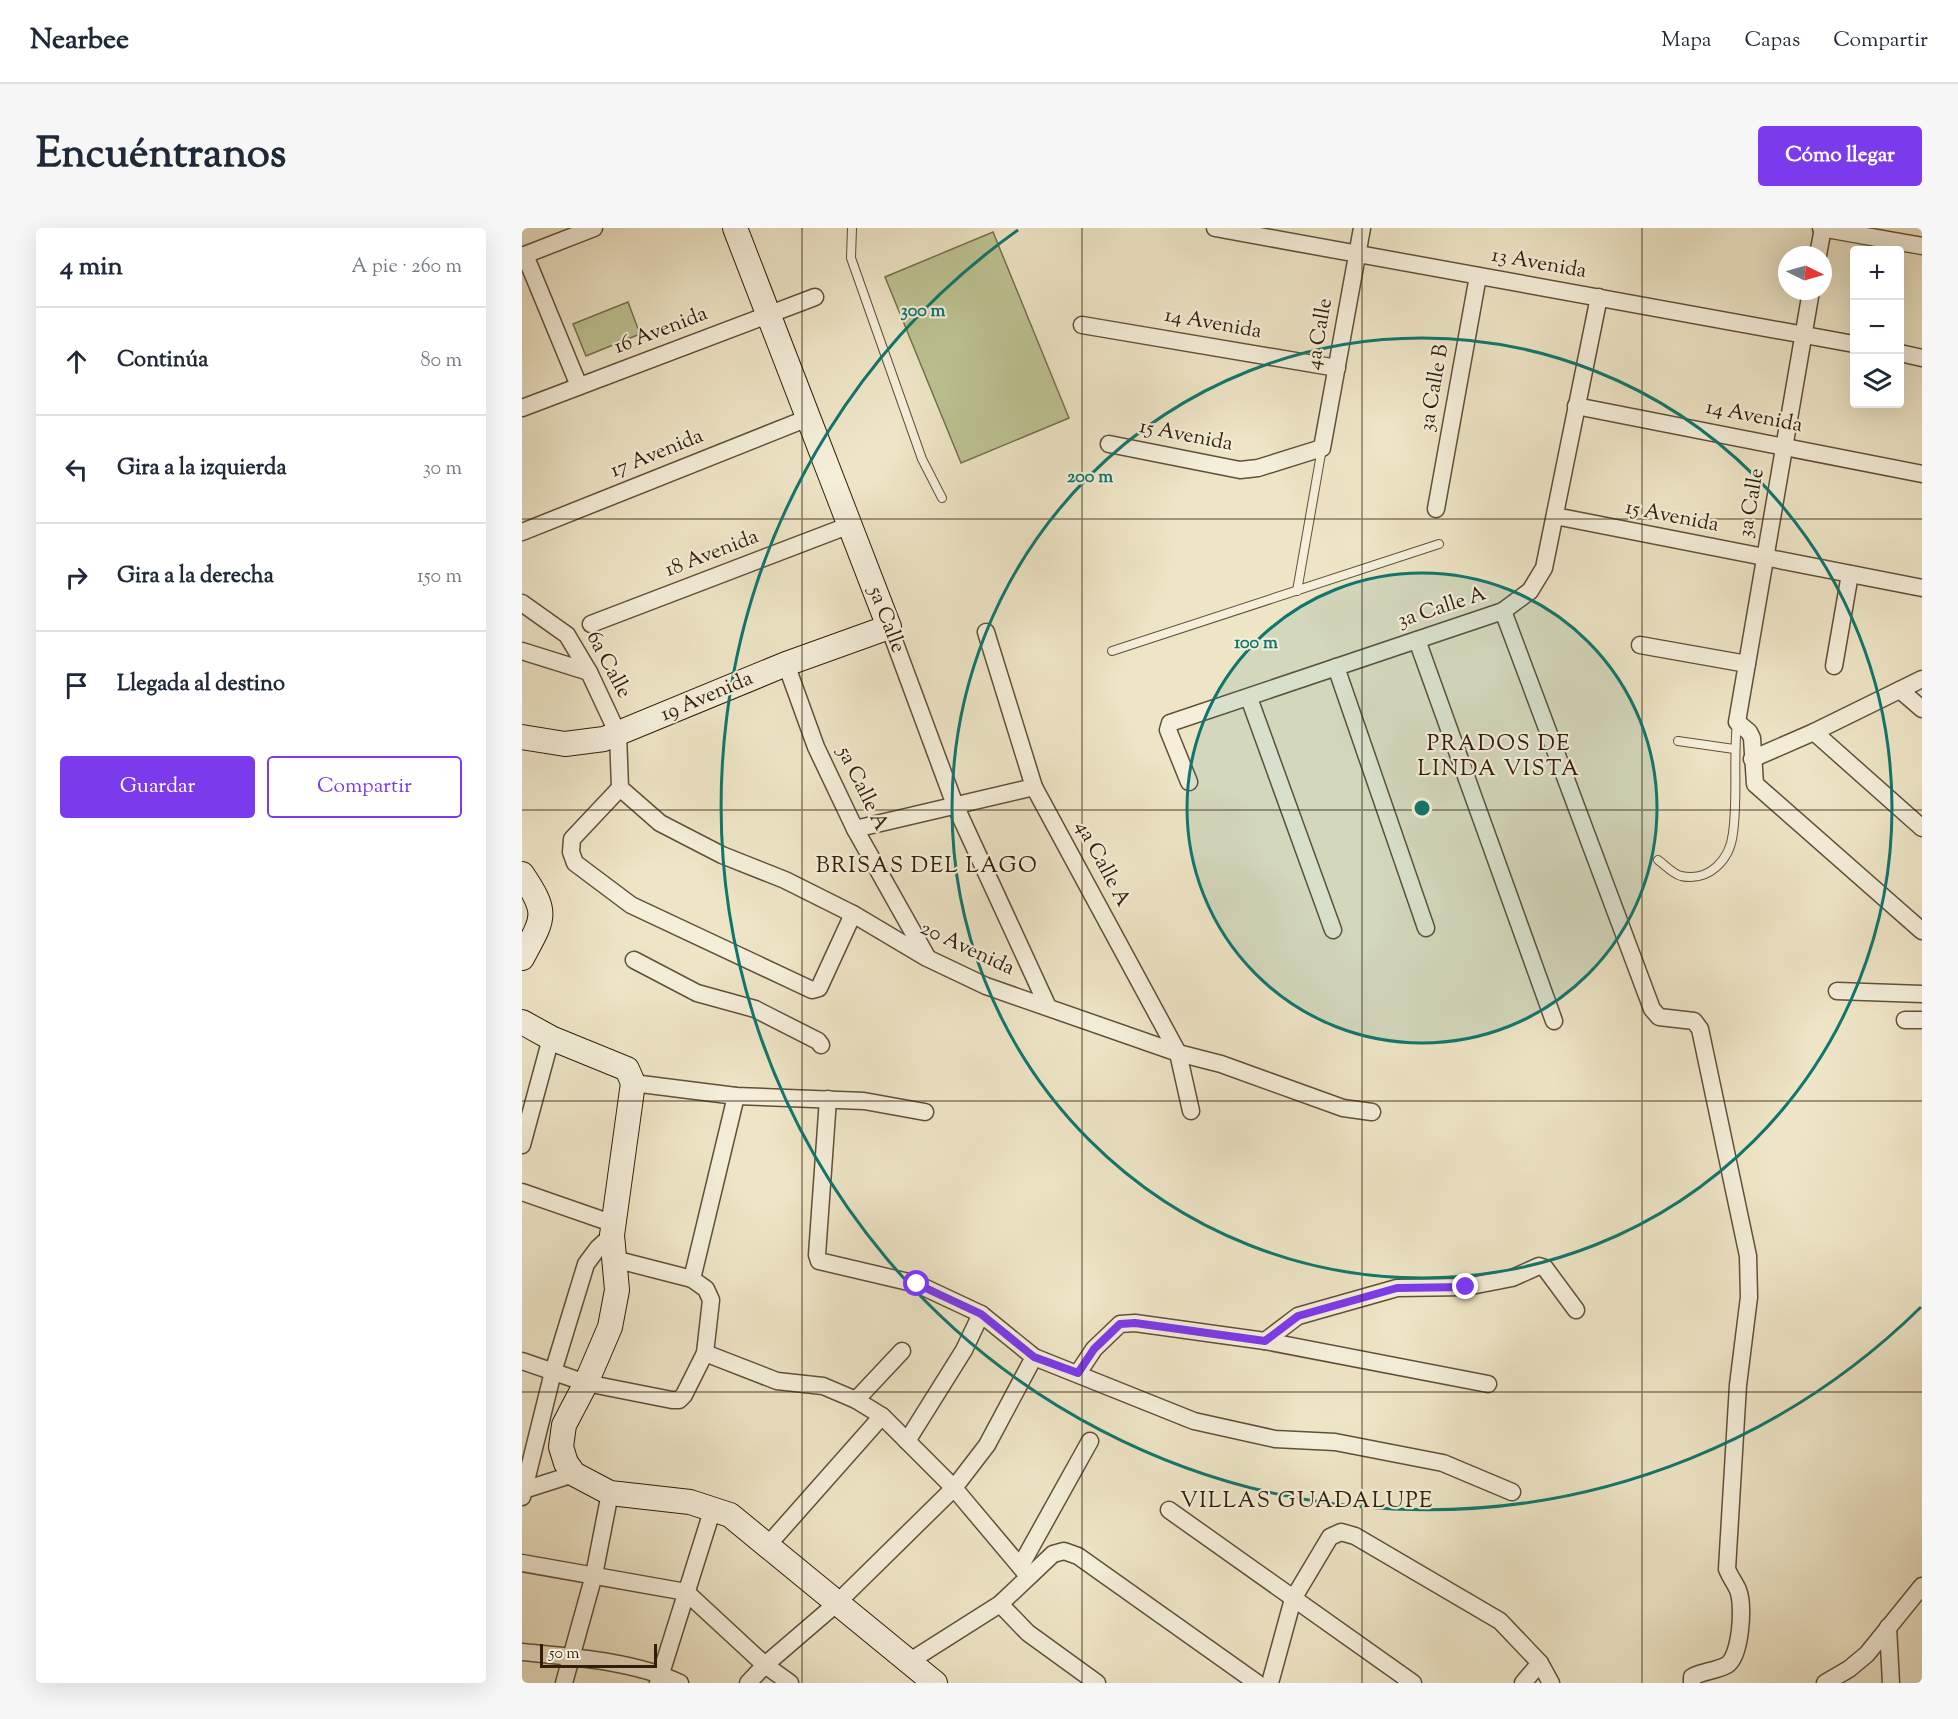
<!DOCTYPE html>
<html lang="es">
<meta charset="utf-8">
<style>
:root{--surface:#fff;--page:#f6f6f7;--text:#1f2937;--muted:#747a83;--line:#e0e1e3;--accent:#7c3aed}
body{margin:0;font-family:"Sorts Mill Goudy",serif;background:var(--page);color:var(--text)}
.controls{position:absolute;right:18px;top:18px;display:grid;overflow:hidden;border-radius:6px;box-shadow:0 6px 24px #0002}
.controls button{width:54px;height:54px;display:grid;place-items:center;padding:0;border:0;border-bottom:2px solid var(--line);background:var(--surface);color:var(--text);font:30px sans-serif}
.compass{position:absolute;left:1256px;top:18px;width:54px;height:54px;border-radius:50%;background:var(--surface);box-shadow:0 6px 24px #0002;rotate:95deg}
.scale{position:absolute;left:18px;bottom:15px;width:117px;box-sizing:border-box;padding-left:6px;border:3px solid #301e0a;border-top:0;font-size:16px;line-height:21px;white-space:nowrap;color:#301e0a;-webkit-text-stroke:4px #f4eeda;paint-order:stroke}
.stop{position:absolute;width:18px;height:18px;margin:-14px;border:4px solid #7c3aed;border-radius:50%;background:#fff}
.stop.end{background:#7c3aed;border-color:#fff;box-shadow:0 2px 6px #0008}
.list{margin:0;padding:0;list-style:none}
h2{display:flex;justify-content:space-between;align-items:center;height:78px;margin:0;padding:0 24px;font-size:26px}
h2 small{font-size:20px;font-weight:400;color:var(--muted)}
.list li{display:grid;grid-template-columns:39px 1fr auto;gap:18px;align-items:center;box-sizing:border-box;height:108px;padding:0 24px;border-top:2px solid var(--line)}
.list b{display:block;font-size:22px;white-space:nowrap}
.list em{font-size:20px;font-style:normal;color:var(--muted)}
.actions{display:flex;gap:12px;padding:18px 24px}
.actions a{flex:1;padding:14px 0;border:2px solid var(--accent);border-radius:6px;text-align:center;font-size:21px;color:var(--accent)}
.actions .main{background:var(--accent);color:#fff}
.icon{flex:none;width:33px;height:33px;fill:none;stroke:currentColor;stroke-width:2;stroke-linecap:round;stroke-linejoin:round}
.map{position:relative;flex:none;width:1400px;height:1455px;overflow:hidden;border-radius:6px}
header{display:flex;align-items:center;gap:36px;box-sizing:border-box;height:84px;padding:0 30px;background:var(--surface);border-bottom:2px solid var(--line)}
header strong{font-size:28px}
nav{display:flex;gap:33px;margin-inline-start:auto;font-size:21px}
.intro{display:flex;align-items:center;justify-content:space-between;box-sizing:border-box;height:144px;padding:0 36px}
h1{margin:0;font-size:42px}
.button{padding:15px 27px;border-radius:6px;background:var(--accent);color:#fff;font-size:21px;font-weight:700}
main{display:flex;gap:36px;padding:0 36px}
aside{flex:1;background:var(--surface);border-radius:6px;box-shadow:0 6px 24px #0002}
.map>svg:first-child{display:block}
.pitch{fill:#bdc392;stroke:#76704e;stroke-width:1.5}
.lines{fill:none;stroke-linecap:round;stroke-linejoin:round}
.lane-casing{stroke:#605039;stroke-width:10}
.street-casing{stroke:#605039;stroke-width:19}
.secondary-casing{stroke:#301e0a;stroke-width:26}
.lane{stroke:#f4eeda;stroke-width:8}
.street{stroke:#f4eeda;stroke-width:16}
.secondary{stroke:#f4eeda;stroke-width:24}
.route{stroke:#7c3aed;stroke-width:8}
.grid{fill:none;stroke:#301e0a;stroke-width:1.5;stroke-opacity:0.55}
.ring{fill:none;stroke:#0f766e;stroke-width:3}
.labels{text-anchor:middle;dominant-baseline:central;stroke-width:4.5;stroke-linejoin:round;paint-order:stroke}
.street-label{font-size:21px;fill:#301e0a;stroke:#f4eeda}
.neighbourhood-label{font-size:22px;letter-spacing:1.5px;fill:#301e0a;stroke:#f4eeda}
.centre{fill:#0f766e;stroke:#f4eeda;stroke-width:3}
.ring-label{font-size:18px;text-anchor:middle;font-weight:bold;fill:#0f766e;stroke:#f4eeda;stroke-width:4.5;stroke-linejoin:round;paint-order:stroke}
</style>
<header>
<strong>Nearbee</strong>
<nav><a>Mapa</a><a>Capas</a><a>Compartir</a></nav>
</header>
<div class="intro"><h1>Encuéntranos</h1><a class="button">Cómo llegar</a></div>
<main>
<aside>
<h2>4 min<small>A pie · 260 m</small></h2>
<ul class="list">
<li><svg class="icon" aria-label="ahead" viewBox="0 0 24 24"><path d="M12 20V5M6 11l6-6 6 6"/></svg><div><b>Continúa</b></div><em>80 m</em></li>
<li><svg class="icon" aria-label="left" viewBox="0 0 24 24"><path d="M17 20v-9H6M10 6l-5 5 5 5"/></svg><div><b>Gira a la izquierda</b></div><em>30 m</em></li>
<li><svg class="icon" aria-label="right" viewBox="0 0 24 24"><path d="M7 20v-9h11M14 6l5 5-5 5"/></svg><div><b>Gira a la derecha</b></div><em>150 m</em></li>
<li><svg class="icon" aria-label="arrive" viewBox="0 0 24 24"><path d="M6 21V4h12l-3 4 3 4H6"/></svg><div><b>Llegada al destino</b></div></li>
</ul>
<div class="actions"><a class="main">Guardar</a><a>Compartir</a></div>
</aside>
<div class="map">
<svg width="1400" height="1455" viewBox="0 0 1400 1455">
<rect width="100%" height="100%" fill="#eee5c6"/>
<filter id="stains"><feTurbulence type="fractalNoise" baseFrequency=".00333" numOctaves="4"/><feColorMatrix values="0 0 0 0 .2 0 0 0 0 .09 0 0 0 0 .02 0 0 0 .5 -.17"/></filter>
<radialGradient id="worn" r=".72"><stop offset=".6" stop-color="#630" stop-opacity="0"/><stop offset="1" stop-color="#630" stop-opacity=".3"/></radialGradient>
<g class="pitch">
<path d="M 471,4 L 547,190 L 439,235 L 363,49 Z"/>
<path d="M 106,74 L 118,106 L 64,128 L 51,96 Z"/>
</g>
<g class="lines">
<g class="lane-casing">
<g id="lane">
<path d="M 330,0 L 329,30 L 400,231 L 420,270"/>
<path d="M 775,363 L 800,220"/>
<path d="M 590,423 L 917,316"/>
<path d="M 1156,513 L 1212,521"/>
<path d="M 1136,632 C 1143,637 1151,646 1159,648 C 1187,654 1208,632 1211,605 C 1216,569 1211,531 1215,495"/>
</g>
</g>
<g class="street-casing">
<g id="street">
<path d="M 693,0 L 1332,116"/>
<path d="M 1299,0 L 1400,18"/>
<path d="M 3,27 L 57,158"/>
<path d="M 1296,27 L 1301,0"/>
<path d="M 0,28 L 72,0"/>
<path d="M 1289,63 L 1215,494 L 1227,504 L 1230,510 L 1233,556 L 1400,703"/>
<path d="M 560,97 L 815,140"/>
<path d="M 1378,125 L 1400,130"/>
<path d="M 1054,178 L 1400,246"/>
<path d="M 0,180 L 293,69"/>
<path d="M 587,216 L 718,242 L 736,240 L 800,220 L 840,0"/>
<path d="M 914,281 L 956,48"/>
<path d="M 1033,288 L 1400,360"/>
<path d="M 0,304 L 286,190"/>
<path d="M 0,375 L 45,407 L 67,444 L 96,506 L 98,560 L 138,595 L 200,627 L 263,652 L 331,686 L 405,730 L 464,758 L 656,825 L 699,836 L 821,880 L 850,884"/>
<path d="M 981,383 L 1130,781 L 1137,789 L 1172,793 L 1178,801 L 1226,1028 L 1227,1069 L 1216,1157 L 1205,1341 C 1208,1349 1213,1355 1216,1362 C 1222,1377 1219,1428 1205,1437 C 1194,1443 1181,1443 1170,1449 L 1170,1455"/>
<path d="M 69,396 L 328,297"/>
<path d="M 367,399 L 433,577 L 526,779"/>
<path d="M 464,404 L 512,559 L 656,825 L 669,883"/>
<path d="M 895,412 L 1032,793"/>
<path d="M 1118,417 L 1225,436"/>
<path d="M 0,423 L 67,444"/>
<path d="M 264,436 L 294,519 L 333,601 L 405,729"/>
<path d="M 1312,438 L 1328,346"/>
<path d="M 814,439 L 904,700"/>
<path d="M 1378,462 L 1400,481"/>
<path d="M 727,470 L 811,702"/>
<path d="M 1292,504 L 1400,600"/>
<path d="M 1230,531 L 1292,504 L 1400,451"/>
<path d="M 667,554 L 646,502 L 648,495 L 981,383 L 1008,363 L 1022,340 L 1077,69"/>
<path d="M 98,560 L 50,611 L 49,624 L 53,635 L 109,677 L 290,762 L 297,760 L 331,686"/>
<path d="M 333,601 L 512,559"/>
<path d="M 112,732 L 175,765 L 233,781 L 296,813 L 299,817"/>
<path d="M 1315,763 L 1400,766"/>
<path d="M 1383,792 L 1400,792"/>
<path d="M 111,855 L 214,868 L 342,873 L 403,884"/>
<path d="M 306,871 L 295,1027 L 297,1033 L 395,1056 L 459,1086 L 512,1129 L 672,1193 L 753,1211 L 813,1214 L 921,1235 L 990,1264"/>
<path d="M 0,917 L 29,810"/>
<path d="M 0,964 L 92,996"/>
<path d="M 170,1051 L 214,868"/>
<path d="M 743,1113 L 776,1088 L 875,1060 L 944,1059 L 990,1050 L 1017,1038 L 1023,1040 L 1054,1082"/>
<path d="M 183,1125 L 255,1153 L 301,1158 L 334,1172 L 360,1188 L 432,1260 L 506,1348"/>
<path d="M 0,1133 L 64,1155 L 150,1172 L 157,1172 L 162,1167 L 183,1125 L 189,1072 L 184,1061 L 170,1051 L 92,1031"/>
<path d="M 556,1145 L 572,1121 L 598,1096 L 613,1095 L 743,1113 L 966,1156"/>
<path d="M 334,1172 L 380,1123"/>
<path d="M 385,1213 L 442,1122 L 459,1086"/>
<path d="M 2,1262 L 52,1246"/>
<path d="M 0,1269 L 31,1144 L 64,1036 L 76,1020 L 90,1007"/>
<path d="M 647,1282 L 891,1455"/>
<path d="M 245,1318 L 360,1188"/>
<path d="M 0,1335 L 164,1364 L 243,1437 L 268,1455"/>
<path d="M 499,1337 L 568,1213"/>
<path d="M 478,1376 L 506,1405 L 575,1455"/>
<path d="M 1366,1399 L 1369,1455"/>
<path d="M 0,1424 C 50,1429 113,1433 158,1455"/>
<path d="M 385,1435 L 478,1376 L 531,1326 L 542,1323 L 556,1328 L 735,1455"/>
<path d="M 42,1455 L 72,1347 L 88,1265"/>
<path d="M 136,1455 L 191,1280"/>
<path d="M 226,1455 L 243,1437 L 314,1376 L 432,1260 L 465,1217 L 512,1129"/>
<path d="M 748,1455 L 771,1371 L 808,1309 L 819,1304 L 833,1308 L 978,1393 L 1018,1435 L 1029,1455"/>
<path d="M 1001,1455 L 1018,1435"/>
<path d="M 1303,1455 L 1327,1441 L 1345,1426 L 1400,1358"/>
</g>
</g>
<g class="secondary-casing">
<g id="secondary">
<path d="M 0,509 L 43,516 L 82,511 L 264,436 L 367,399 L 213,0"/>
<path d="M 0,646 C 27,686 22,689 0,730"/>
<path d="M 0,794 L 29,810 L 105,841 L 111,855 L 90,1007 L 95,1062 L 88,1099 L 64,1155 L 42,1197 L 39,1219 L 44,1235 L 52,1246 L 88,1265 L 168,1274 L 208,1287 L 413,1455"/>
</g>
</g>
<use href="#lane" class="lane"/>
<use href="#street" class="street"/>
<use href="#secondary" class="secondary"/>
</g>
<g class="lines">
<path class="route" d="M 395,1056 L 459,1086 L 512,1129 L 556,1145 L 572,1121 L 598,1096 L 613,1095 L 743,1113 L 776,1088 L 875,1060 L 944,1059"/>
</g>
<path class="grid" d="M 280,0 L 280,1455M 560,0 L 560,1455M 840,0 L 840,1455M 1120,0 L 1120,1455M 0,291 L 1400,291M 0,582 L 1400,582M 0,873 L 1400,873M 0,1164 L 1400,1164"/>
<circle cx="900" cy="580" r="235" fill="#0f766e" fill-opacity=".12"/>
<g class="ring">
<circle cx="900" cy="580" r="235"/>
<circle cx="900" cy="580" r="470"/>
<path d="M1399 1079A705 705 0 1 1 496 2"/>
</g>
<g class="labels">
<g class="street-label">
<text transform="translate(1017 36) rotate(10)">13 Avenida</text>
<text transform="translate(691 96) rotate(10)">14 Avenida</text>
<text transform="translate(139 103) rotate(-21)">16 Avenida</text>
<text transform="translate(798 106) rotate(-80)">4a Calle</text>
<text transform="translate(913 160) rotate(-80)">3a Calle B</text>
<text transform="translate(1232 189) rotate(11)">14 Avenida</text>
<text transform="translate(664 208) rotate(11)">15 Avenida</text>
<text transform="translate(135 226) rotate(-22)">17 Avenida</text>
<text transform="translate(1230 275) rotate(-80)">3a Calle</text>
<text transform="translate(1150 289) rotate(11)">15 Avenida</text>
<text transform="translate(190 326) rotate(-21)">18 Avenida</text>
<text transform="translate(920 380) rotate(-18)">3a Calle A</text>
<text transform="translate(364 392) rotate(69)">5a Calle</text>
<text transform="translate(86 437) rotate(62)">6a Calle</text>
<text transform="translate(185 469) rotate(-23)">19 Avenida</text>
<text transform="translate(340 561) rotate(64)">5a Calle A</text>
<text transform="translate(580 636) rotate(62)">4a Calle A</text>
<text transform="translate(445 721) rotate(25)">20 Avenida</text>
</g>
<g class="neighbourhood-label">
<text x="977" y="517">PRADOS DE<tspan x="977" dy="25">LINDA VISTA</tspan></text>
<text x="405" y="639">BRISAS DEL LAGO</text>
<text x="785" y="1274">VILLAS GUADALUPE</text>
</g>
</g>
<circle cx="900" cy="580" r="9" class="centre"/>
<g class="ring-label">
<text x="401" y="88">300 m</text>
<text x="568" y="254">200 m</text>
<text x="734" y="420">100 m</text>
</g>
<rect width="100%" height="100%" filter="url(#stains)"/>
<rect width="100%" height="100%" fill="url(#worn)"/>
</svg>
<div class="controls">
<button>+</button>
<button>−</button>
<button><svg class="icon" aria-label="layers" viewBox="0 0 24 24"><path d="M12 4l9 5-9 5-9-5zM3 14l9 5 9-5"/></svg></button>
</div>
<svg class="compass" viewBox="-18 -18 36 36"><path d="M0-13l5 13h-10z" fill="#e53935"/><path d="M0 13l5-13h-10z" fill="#747a83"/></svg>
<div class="scale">50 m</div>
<div class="stop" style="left:395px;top:1056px"></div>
<div class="stop end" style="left:944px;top:1059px"></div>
</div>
</main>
